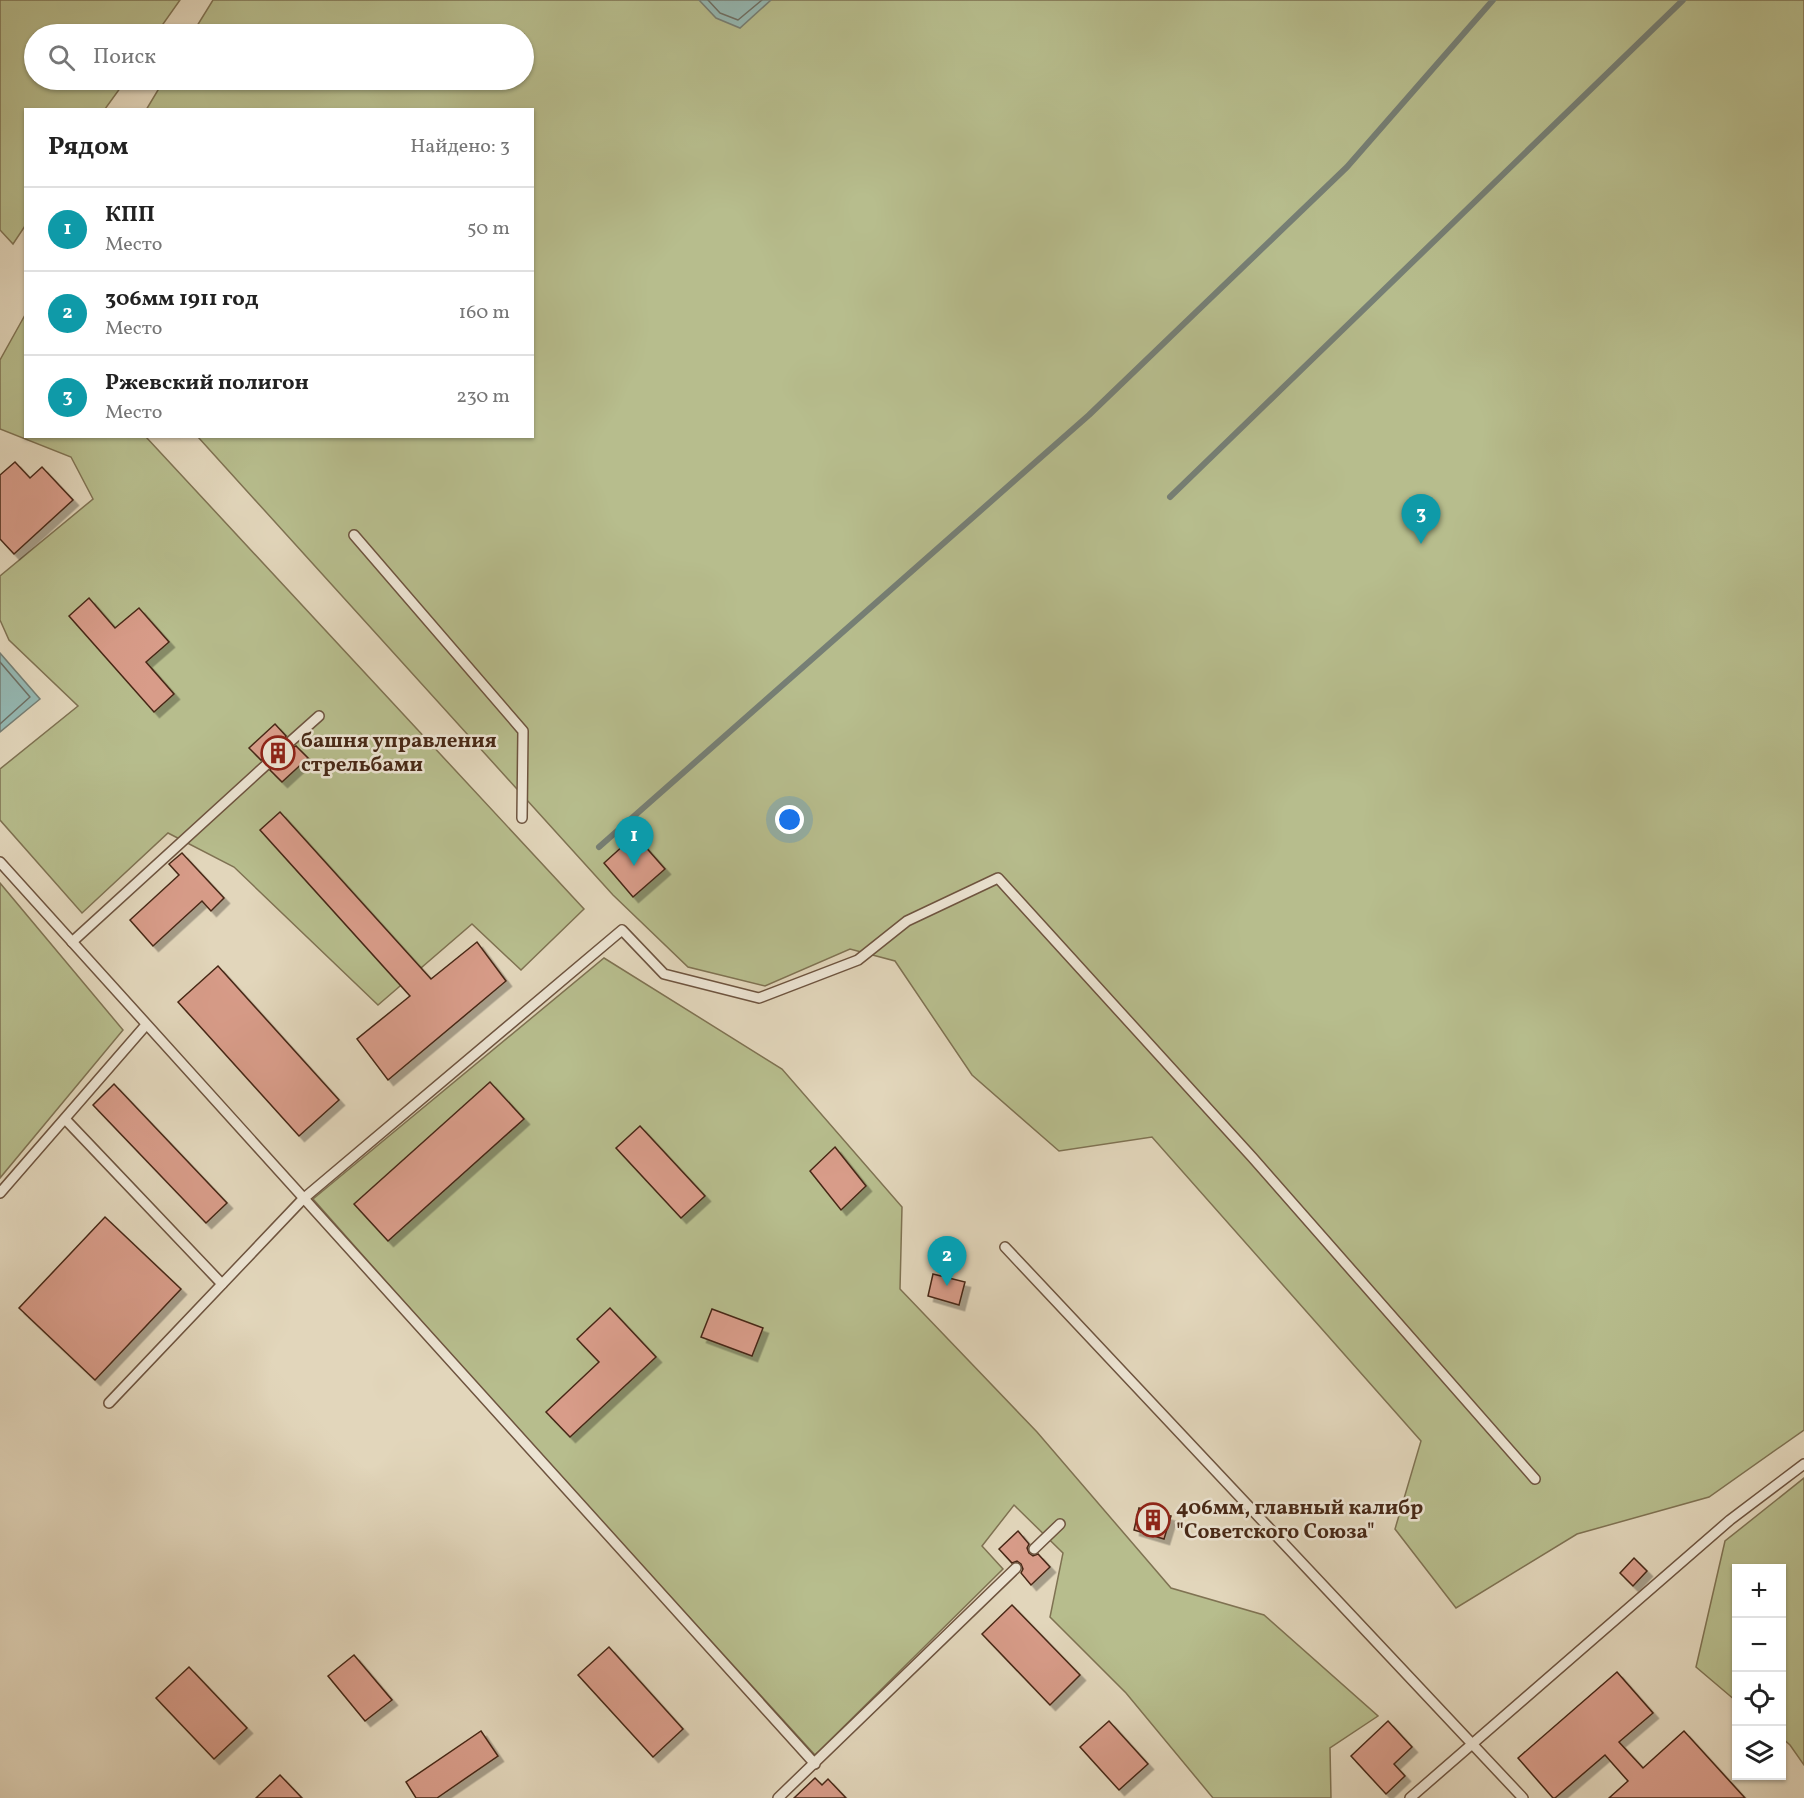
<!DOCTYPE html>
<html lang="ru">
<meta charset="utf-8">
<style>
:root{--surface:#fff;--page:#f2f2f2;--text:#222;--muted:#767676;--line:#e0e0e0;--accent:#d93025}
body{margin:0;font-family:Vollkorn,serif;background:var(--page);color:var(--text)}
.controls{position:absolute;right:18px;bottom:18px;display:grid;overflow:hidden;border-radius:0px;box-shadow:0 2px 4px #0004}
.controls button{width:54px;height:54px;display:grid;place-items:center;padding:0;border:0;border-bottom:2px solid var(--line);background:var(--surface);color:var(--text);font:30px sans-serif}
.you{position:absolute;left:790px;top:820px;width:21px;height:21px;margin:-15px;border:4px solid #fff;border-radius:50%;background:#1a73e8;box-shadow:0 0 0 9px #1a73e833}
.badge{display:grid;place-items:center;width:39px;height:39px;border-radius:50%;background:var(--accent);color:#fff;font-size:20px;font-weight:700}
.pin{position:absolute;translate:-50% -50px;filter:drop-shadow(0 2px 3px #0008)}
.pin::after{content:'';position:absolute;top:32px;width:21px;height:18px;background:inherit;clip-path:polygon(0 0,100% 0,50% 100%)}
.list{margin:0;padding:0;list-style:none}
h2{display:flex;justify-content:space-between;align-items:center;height:78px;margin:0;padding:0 24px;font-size:26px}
h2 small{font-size:20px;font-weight:400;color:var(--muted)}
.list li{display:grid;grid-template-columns:39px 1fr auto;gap:18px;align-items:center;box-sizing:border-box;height:84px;padding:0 24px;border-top:2px solid var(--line)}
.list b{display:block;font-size:22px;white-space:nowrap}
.list p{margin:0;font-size:20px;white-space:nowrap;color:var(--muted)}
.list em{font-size:20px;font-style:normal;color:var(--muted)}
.icon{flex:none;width:33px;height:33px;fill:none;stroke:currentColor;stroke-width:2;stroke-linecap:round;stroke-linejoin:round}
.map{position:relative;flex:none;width:1804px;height:1798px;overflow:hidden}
.search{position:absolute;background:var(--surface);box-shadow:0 2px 4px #0004;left:24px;top:24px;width:510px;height:66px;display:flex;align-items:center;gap:15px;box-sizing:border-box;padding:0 21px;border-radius:33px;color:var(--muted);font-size:22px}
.panel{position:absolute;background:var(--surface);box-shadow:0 2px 4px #0004;left:24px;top:108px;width:510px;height:330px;border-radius:0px}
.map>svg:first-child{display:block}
.green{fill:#b7bd8d;stroke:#7f7252;stroke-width:1.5}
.water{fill:#95b9b4;stroke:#767f75;stroke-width:1.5}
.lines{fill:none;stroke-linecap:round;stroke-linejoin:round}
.shore{stroke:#6e7065;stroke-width:1.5}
.stream{stroke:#767f75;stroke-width:6}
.building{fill:#d89c89;stroke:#472816;stroke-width:1.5;filter:url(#shadow)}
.lane-casing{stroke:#6e543f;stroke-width:12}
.lane{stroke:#ece4d3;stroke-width:9}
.labels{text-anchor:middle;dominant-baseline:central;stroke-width:5;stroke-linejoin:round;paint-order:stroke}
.poi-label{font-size:21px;font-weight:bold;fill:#472816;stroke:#ece4d3;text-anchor:start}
</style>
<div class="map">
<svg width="1804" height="1798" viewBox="0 0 1804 1798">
<defs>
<filter id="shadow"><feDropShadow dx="5.5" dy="5.5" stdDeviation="0" flood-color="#0004"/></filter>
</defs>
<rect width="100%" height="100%" fill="#e2d6bb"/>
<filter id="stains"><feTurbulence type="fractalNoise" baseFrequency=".00333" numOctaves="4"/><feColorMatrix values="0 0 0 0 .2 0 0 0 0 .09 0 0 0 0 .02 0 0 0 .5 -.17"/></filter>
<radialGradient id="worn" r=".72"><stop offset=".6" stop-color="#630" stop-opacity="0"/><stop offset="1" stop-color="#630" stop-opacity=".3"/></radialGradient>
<g class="green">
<path d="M 0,0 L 180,0 L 156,34 L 34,34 L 34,80 L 126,80 L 105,109 L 26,110 L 25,226 L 13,244 L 0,230 Z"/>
<path d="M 213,0 L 1804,0 L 1804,1430 L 1709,1497 L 1577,1534 L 1456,1608 L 1395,1529 L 1421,1441 L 1152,1137 L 1059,1151 L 972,1075 L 895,961 L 850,949 L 765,986 L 688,967 L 613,895 L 198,437 L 532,436 L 532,110 L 146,110 L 164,80 L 524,80 L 524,34 L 192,34 Z"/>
<path d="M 25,315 L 26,436 L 146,437 L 584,909 L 521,970 L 472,924 L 378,1005 L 234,867 L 168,833 L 82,913 L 0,820 L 0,769 L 78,706 L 9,640 L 0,620 L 0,576 L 93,499 L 71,457 L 0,429 L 0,360 Z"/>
<path d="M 0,883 L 123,1030 L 0,1178 Z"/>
<path d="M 604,958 L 782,1069 L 902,1207 L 900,1289 L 1037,1432 L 1171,1588 L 1264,1615 L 1378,1716 L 1330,1748 L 1331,1798 L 1213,1798 L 1126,1693 L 1050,1617 L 1063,1553 L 1014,1505 L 982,1546 L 1003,1569 L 815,1755 L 489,1398 L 313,1199 Z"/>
<path d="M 1804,1478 L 1804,1765 L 1790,1745 L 1782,1738 L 1782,1568 L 1736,1568 L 1736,1701 L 1696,1667 L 1725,1541 Z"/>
</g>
<g class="water">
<path d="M 699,0 L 771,0 L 740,28 L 716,18 Z"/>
<path d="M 0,653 L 40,699 L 0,732 Z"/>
</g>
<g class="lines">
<g class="shore">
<path d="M 708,0 L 720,13 L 738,20 L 762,0"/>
<path d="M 0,662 L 30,697 L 0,724"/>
</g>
<g class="stream">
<path d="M 1170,497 L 1683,0"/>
<path d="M 599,847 L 1089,415 L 1347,167 L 1493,0"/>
</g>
</g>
<g class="building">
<path d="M 15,462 L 30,478 L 42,467 L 73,500 L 14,554 L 0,539 L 0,475 Z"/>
<path d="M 89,598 L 115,628 L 139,608 L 169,642 L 146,662 L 174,694 L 154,712 L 69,616 Z"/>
<path d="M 275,724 L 286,736 L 284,742 L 286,746 L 292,748 L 296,746 L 308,758 L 282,782 L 270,770 L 273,764 L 271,760 L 265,758 L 261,760 L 249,748 Z"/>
<path d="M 280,812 L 431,979 L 477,942 L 506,981 L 388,1080 L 357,1039 L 410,996 L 260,830 Z"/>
<path d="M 635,835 L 665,869 L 633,897 L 604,863 Z"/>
<path d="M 182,853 L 224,898 L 211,911 L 202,901 L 153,946 L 130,920 L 179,875 L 169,864 Z"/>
<path d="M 218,966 L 339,1100 L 299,1136 L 178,1002 Z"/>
<path d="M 490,1082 L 524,1119 L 388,1241 L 354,1204 Z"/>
<path d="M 114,1084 L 227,1203 L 206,1223 L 93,1105 Z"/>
<path d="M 640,1126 L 705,1196 L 681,1218 L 616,1148 Z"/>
<path d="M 835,1147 L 866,1186 L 841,1210 L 810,1171 Z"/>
<path d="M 105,1217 L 181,1289 L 95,1380 L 19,1308 Z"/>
<path d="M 933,1274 L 965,1282 L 959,1305 L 928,1296 Z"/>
<path d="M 610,1308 L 656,1357 L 570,1437 L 546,1412 L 599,1362 L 577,1339 Z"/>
<path d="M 712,1309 L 763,1328 L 752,1356 L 701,1337 Z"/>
<path d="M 1139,1508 L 1171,1516 L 1164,1539 L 1134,1530 Z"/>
<path d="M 1018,1531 L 1029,1544 L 1027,1548 L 1029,1553 L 1033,1556 L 1038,1554 L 1050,1567 L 1031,1585 L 1021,1573 L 1023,1569 L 1021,1564 L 1017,1561 L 1012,1563 L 999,1549 Z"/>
<path d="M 1634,1558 L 1647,1571 L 1633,1586 L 1620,1573 Z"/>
<path d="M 1012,1605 L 1080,1675 L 1050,1705 L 982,1634 Z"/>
<path d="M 609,1647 L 683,1729 L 653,1757 L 578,1675 Z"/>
<path d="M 354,1655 L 392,1700 L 365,1721 L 328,1676 Z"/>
<path d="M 189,1667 L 247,1728 L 214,1759 L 156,1698 Z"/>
<path d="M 1617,1672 L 1653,1713 L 1619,1742 L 1643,1768 L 1684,1731 L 1745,1798 L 1609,1798 L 1628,1781 L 1605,1755 L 1555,1798 L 1553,1798 L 1518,1758 Z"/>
<path d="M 1109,1721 L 1148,1764 L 1119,1790 L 1080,1747 Z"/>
<path d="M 1388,1721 L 1412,1747 L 1394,1764 L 1405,1776 L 1386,1794 L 1351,1756 Z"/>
<path d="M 481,1731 L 498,1756 L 437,1798 L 416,1798 L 406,1782 Z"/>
<path d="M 280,1775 L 302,1798 L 256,1798 Z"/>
<path d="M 815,1778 L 822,1785 L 828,1779 L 846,1798 L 794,1798 Z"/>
</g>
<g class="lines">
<g class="lane-casing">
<g id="lane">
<path d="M 354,535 L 523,731 L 522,818"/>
<path d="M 291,741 L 319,716"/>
<path d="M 0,862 L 815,1764"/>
<path d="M 72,942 L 266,765"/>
<path d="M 65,1119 L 222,1284"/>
<path d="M 0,1193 L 146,1025"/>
<path d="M 1005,1247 L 1523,1798"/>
<path d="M 109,1403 L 303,1199 L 622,930 L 664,974 L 759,998 L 858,960 L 907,921 L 998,878 L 1252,1157 L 1535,1479"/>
<path d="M 1034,1549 L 1060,1524"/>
<path d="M 778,1798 L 1016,1568"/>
<path d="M 1410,1798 L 1730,1520 L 1804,1464"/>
</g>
</g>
<use href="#lane" class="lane"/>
</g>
<defs>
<g id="building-ring" transform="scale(1.725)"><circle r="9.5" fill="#ece4d3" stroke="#8f2418" stroke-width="1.5"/><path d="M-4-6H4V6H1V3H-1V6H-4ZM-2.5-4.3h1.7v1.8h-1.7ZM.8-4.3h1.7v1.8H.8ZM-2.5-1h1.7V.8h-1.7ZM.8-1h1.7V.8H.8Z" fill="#8f2418"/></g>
</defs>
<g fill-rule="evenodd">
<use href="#building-ring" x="278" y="753"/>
<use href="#building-ring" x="1153" y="1520"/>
</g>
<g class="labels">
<g class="poi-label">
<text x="301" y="741">башня управления<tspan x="301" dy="24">стрельбами</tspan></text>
<text x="1176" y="1508">406мм, главный калибр<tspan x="1176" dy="24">"Советского Союза"</tspan></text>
</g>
</g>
<rect width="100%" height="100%" filter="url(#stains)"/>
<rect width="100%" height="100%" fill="url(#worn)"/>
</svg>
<div class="controls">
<button>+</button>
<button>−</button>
<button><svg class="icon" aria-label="locate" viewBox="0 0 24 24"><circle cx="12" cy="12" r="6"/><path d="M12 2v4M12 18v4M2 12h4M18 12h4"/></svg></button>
<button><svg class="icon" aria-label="layers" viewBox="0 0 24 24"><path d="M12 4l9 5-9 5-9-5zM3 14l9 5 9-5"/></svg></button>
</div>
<div class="you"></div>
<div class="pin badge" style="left:634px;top:866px;background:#0f9aa8">1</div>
<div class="pin badge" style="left:947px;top:1286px;background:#0f9aa8">2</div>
<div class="pin badge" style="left:1421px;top:544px;background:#0f9aa8">3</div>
<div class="search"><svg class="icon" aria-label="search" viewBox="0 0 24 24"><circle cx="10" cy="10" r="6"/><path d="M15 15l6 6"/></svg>Поиск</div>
<section class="panel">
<h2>Рядом<small>Найдено: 3</small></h2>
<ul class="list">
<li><span class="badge" style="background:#0f9aa8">1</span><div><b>КПП</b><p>Место</p></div><em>50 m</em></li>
<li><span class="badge" style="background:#0f9aa8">2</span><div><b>306мм 1911 год</b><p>Место</p></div><em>160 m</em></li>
<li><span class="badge" style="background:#0f9aa8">3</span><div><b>Ржевский полигон</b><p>Место</p></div><em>230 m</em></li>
</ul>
</section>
</div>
